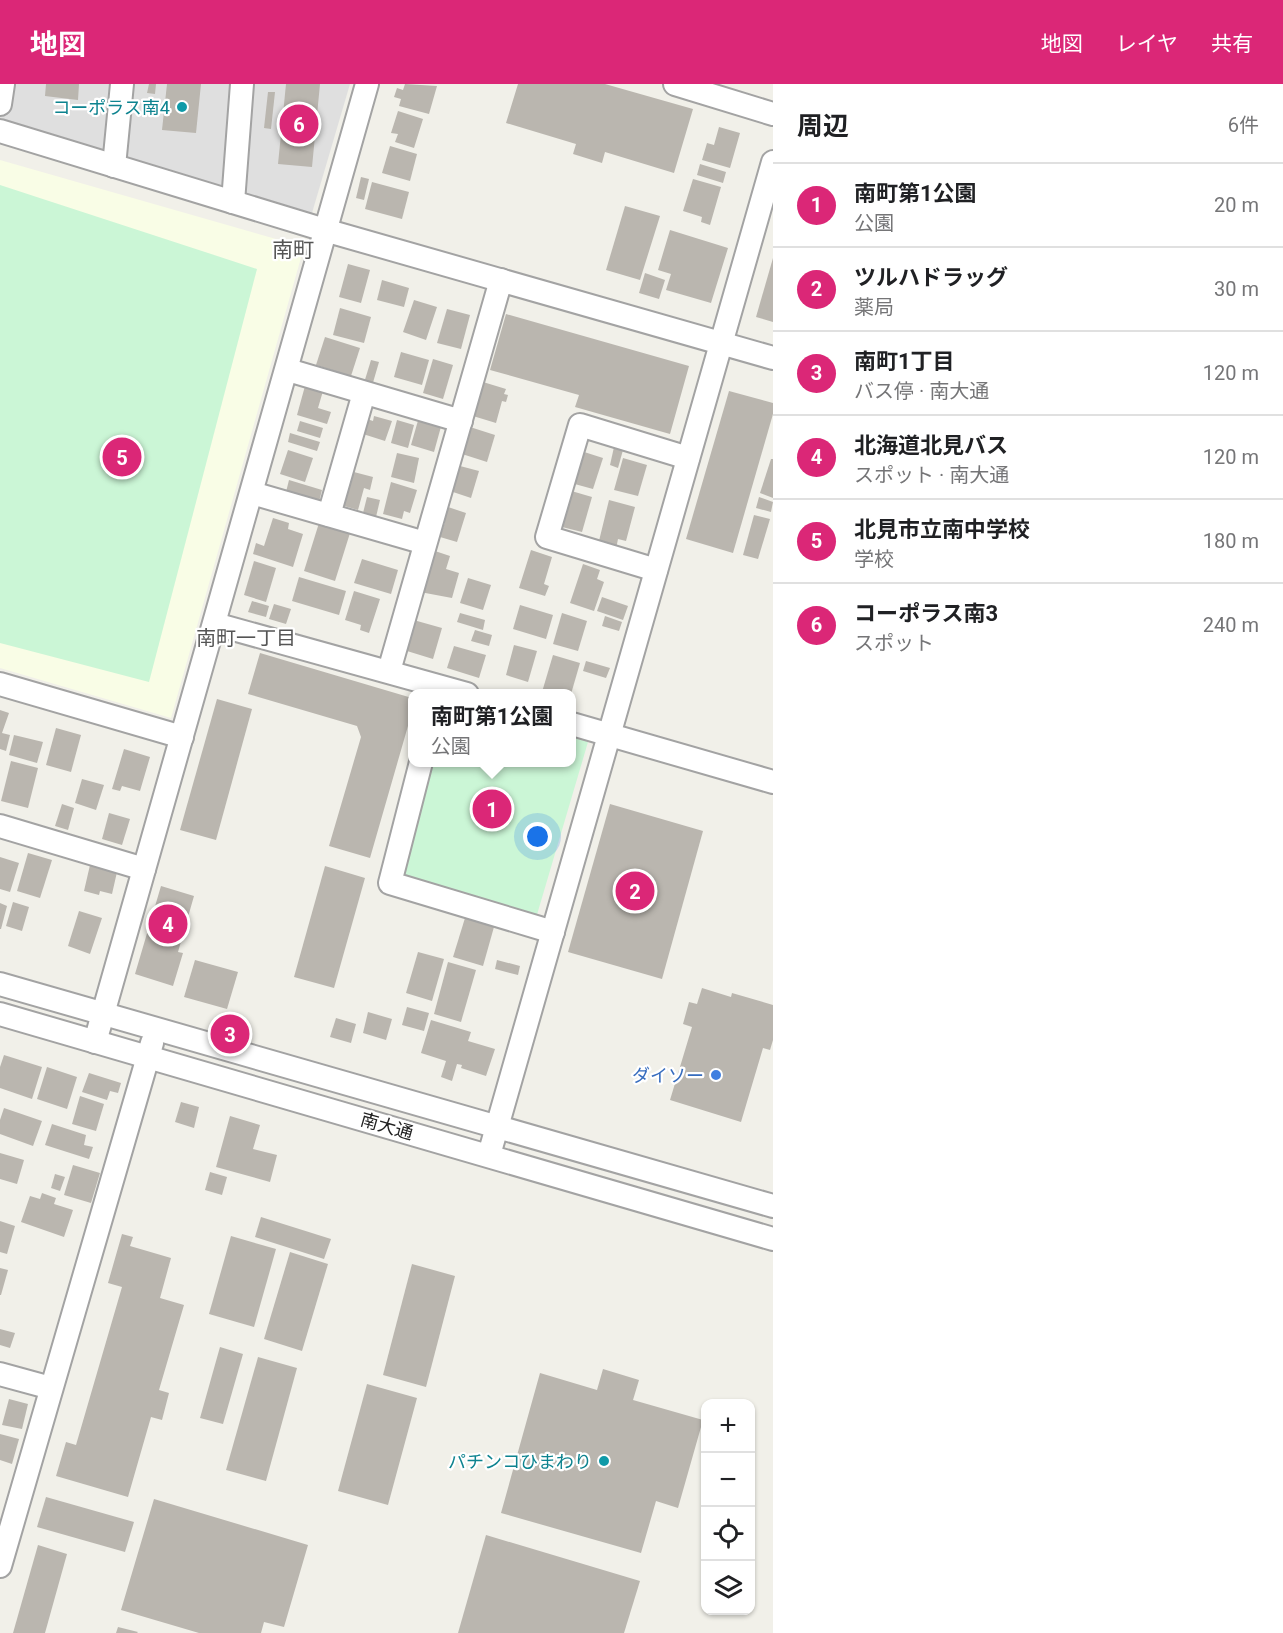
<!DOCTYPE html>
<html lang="ja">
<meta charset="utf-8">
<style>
:root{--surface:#fff;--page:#f2f2f2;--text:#202124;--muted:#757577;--line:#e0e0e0;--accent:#db2777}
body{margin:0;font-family:Roboto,"Noto Sans JP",sans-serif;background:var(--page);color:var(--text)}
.controls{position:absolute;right:18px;bottom:18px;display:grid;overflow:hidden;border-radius:12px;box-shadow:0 2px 4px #0004}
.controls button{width:54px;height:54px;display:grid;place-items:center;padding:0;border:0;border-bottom:2px solid var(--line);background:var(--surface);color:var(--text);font:30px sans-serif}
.you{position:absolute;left:538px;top:753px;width:21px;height:21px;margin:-15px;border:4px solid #fff;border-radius:50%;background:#1a73e8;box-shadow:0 0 0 9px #1a73e833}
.badge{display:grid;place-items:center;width:39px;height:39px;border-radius:50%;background:var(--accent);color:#fff;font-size:20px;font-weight:700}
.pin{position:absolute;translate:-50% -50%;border:3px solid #fff;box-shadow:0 2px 6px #0006}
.popup{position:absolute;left:408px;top:605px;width:168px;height:78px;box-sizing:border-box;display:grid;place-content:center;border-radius:12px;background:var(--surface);filter:drop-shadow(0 2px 4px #0005);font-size:20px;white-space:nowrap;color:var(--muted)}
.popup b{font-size:22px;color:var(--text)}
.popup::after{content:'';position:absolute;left:50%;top:100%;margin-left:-12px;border:12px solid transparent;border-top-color:var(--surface)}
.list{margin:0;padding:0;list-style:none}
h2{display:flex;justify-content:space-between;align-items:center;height:78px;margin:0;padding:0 24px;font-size:26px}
h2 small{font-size:20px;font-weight:400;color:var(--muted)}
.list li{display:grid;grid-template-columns:39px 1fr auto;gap:18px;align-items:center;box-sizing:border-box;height:84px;padding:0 24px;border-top:2px solid var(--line)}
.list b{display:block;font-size:22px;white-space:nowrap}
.list p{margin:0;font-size:20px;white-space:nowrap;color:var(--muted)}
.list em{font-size:20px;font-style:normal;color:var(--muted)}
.icon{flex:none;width:33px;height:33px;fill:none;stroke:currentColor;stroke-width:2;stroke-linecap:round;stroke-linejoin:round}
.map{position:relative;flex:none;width:773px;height:1549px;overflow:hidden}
header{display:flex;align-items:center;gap:36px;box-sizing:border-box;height:84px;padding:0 30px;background:var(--accent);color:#fff}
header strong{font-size:28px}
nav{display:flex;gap:33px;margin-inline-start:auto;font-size:21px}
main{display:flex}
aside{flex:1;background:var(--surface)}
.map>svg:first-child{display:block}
.residential{fill:#dfdfdf}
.education{fill:#f9fde6}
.park{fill:#cbf6d6}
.building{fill:#bab6af}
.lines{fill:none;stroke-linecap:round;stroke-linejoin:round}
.minor-casing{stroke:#a3a3a3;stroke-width:26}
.minor{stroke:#fff;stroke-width:22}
.culture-dot{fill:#0f9aa8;stroke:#fff;stroke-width:2}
.shop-dot{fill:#3f7fe0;stroke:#fff;stroke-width:2}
.labels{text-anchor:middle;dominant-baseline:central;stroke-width:4.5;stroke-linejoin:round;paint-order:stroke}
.culture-label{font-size:18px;fill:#0d838f;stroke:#fff;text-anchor:end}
.shop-label{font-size:18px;fill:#366cbe;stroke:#fff;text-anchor:end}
.street-label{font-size:18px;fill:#222;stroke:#fff}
.neighbourhood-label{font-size:20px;fill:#555;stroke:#fff}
.quarter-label{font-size:21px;fill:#555;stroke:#fff}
</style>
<header>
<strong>地図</strong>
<nav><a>地図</a><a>レイヤ</a><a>共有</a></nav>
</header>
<main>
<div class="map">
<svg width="773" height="1549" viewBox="0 0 773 1549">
<rect width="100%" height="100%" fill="#f1f0e9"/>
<path class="residential" d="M 0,0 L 350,0 L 312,129 L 0,34 Z"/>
<path class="education" d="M 0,76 L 304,163 L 171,634 L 0,584 Z"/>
<g class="park">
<path d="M 0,101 L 257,185 L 149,598 L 0,559 Z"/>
<path d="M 572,653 L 588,658 L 536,834 L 397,792 L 427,679 L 572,678 Z"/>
</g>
<g class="building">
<path d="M 46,0 L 79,0 L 78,16 L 45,12 Z"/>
<path d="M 149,0 L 156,0 L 155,10 L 147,9 Z"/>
<path d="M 167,0 L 201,0 L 196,49 L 162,46 Z"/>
<path d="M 286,0 L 320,0 L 312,83 L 278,80 Z"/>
<path d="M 405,0 L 437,2 L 429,30 L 399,22 L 401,15 L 394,13 L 397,4 L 403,6 Z"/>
<path d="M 518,0 L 605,0 L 693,25 L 674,89 L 605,68 L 602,79 L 573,70 L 576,60 L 506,39 Z"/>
<path d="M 268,8 L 275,8 L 271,45 L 264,44 Z"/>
<path d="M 398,27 L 423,35 L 414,64 L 395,58 L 398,50 L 391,49 Z"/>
<path d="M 719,43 L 740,49 L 730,84 L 702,76 L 707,59 L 714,61 Z"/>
<path d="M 390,62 L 417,70 L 410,97 L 382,89 Z"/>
<path d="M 700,80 L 726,88 L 723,99 L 697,91 Z"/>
<path d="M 361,93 L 369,95 L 364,116 L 356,114 Z"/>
<path d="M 693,95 L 721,103 L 710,141 L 701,138 L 702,133 L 683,127 Z"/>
<path d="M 372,98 L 409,108 L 402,135 L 365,125 Z"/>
<path d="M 625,122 L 660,132 L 640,196 L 606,186 Z"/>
<path d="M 670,146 L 728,164 L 711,219 L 666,206 L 671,190 L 658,186 Z"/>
<path d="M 773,174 L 773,238 L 756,233 Z"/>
<path d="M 348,180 L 370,186 L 361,219 L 339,213 Z"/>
<path d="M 645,189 L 665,196 L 659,215 L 639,209 Z"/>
<path d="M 382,196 L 409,204 L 404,223 L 377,216 Z"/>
<path d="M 414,216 L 437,223 L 426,256 L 403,248 Z"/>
<path d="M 340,224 L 371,233 L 364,259 L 333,251 Z"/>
<path d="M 447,225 L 470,231 L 461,265 L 437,259 Z"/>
<path d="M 506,230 L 689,282 L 670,350 L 575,323 L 579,311 L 490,286 Z"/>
<path d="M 325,253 L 360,264 L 351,292 L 316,281 Z"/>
<path d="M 401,268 L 429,276 L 422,301 L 394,293 Z"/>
<path d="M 433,275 L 453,281 L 443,315 L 423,309 Z"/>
<path d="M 371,276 L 379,278 L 372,302 L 364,299 Z"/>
<path d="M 483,298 L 506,305 L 504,310 L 508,311 L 506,318 L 502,317 L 496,339 L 473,332 Z"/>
<path d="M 305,302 L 323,307 L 318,324 L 331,328 L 327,340 L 297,331 Z"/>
<path d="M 729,307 L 773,319 L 773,330 L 733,469 L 686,455 Z"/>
<path d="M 374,332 L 392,337 L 385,357 L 363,350 L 367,335 L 373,337 Z"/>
<path d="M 419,333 L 442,339 L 434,368 L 411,361 Z"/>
<path d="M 397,336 L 414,341 L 408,364 L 391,359 Z"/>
<path d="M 300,337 L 323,344 L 320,354 L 297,347 Z"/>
<path d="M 470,343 L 495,351 L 487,378 L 462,370 Z"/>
<path d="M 290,349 L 320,358 L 317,367 L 288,358 Z"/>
<path d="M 614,363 L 623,366 L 618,384 L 610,381 Z"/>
<path d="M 288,366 L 313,374 L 305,398 L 280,390 Z"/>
<path d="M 581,367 L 603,374 L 593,405 L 571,399 Z"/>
<path d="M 397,369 L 419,374 L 414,399 L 391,393 Z"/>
<path d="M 623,374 L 647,381 L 638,412 L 614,406 Z"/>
<path d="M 771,375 L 773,375 L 773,414 L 760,409 Z"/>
<path d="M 460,382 L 479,387 L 471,414 L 453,408 Z"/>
<path d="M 350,387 L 373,393 L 370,406 L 364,404 L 358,426 L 341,421 Z"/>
<path d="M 289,396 L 322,406 L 319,418 L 286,408 Z"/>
<path d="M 391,398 L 417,406 L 410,429 L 404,427 L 402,435 L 383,430 Z"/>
<path d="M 568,406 L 592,413 L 582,448 L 558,442 Z"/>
<path d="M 367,413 L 380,416 L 376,433 L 363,429 Z"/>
<path d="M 759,413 L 773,418 L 771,428 L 756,424 Z"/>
<path d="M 609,416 L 635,423 L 626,457 L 618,455 L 616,465 L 598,461 Z"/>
<path d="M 445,422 L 466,429 L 457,458 L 440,453 L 445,438 L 440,437 Z"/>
<path d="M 754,431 L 770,435 L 758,475 L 743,471 Z"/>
<path d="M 273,434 L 289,439 L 288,445 L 303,450 L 293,483 L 253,470 L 256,459 L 264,462 Z"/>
<path d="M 319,439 L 350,449 L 335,497 L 304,487 Z"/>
<path d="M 432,466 L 450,472 L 446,485 L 459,489 L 452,514 L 420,508 Z"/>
<path d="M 531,466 L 552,473 L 544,500 L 549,502 L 545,512 L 519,504 Z"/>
<path d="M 362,475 L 398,486 L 391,510 L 354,499 Z"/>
<path d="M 254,477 L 276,484 L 266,518 L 244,511 Z"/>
<path d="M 583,480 L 600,486 L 597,495 L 604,498 L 594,527 L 570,519 Z"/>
<path d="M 299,493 L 346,507 L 339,531 L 292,517 Z"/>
<path d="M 468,494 L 491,501 L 483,526 L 460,519 Z"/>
<path d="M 354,507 L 380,515 L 369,549 L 360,546 L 361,541 L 345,536 Z"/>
<path d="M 602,513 L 628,522 L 623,536 L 597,527 Z"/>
<path d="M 252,517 L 269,522 L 266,533 L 248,528 Z"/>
<path d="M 274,520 L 291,525 L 286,540 L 269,535 Z"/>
<path d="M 520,521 L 553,531 L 546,555 L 513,545 Z"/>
<path d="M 460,529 L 485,536 L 483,546 L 457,538 Z"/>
<path d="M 562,529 L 587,537 L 578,567 L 553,560 Z"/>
<path d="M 605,532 L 622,538 L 619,547 L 602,542 Z"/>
<path d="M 410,535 L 442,544 L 433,575 L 407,567 L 411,555 L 404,553 Z"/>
<path d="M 475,546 L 492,551 L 489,562 L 471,557 Z"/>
<path d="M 514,561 L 537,567 L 528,598 L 506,591 Z"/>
<path d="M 454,562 L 486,571 L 479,594 L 447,584 Z"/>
<path d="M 260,569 L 412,614 L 412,628 L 370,774 L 329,762 L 361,653 L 357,642 L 248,610 Z"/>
<path d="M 553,571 L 580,579 L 571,610 L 542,608 Z"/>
<path d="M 586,577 L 610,584 L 606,594 L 583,587 Z"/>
<path d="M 217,615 L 252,625 L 216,756 L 180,746 Z"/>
<path d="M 0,626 L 9,629 L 2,649 L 10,651 L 6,667 L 0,665 Z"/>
<path d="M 56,644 L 81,651 L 71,688 L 46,681 Z"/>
<path d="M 14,651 L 43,658 L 37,679 L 9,671 Z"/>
<path d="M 124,665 L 150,673 L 140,707 L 122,702 L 120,707 L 112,705 Z"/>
<path d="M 11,677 L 38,684 L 28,724 L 1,717 Z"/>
<path d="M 82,695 L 104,701 L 96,726 L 75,719 Z"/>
<path d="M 62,720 L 74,724 L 68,746 L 55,742 Z"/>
<path d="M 610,720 L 703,747 L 662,895 L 568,868 Z"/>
<path d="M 109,729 L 130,735 L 122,761 L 102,755 Z"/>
<path d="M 28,769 L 52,776 L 40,814 L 17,807 Z"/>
<path d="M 0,773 L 19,779 L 10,808 L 0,805 Z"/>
<path d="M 90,781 L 117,788 L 112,810 L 100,807 L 99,811 L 84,807 Z"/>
<path d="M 325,782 L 365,794 L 334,904 L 294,893 Z"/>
<path d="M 161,802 L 194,812 L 178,868 L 183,869 L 173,902 L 135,890 Z"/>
<path d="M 13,818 L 29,823 L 22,847 L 6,842 Z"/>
<path d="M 0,819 L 7,822 L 1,845 L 0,845 Z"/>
<path d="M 79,827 L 102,834 L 90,870 L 68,862 Z"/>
<path d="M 465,834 L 494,843 L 483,882 L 453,873 Z"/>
<path d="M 418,868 L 444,875 L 432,917 L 406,909 Z"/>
<path d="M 195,876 L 238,888 L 227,925 L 184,913 Z"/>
<path d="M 497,876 L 520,882 L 518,891 L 495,885 Z"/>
<path d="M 448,878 L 476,886 L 461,938 L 434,930 Z"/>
<path d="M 702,904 L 731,913 L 732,909 L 773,921 L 773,956 L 770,966 L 763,964 L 741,1038 L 670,1016 L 692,943 L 683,940 L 689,918 L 697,920 Z"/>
<path d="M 407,923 L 429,929 L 424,947 L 402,941 Z"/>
<path d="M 368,928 L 392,935 L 386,956 L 363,949 Z"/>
<path d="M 336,934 L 356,940 L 351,959 L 330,953 Z"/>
<path d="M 431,936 L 471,948 L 468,957 L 495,965 L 486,992 L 461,984 L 462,981 L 457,980 L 452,997 L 441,993 L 446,977 L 421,969 Z"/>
<path d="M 4,971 L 42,983 L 32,1015 L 0,1004 L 0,983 Z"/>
<path d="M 47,983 L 77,993 L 67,1025 L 37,1015 Z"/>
<path d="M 89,989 L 121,999 L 118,1009 L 110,1007 L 107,1016 L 82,1008 Z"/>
<path d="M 80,1012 L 104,1020 L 96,1047 L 72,1040 Z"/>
<path d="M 181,1018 L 199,1023 L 194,1044 L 175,1038 Z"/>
<path d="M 4,1024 L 42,1037 L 33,1062 L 0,1050 L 0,1036 Z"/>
<path d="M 230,1032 L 260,1041 L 253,1065 L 277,1071 L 270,1098 L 216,1083 Z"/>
<path d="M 52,1040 L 86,1051 L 84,1061 L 93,1063 L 89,1075 L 45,1061 Z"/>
<path d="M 0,1069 L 24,1076 L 17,1100 L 0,1095 Z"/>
<path d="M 73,1081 L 100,1089 L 91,1119 L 64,1111 Z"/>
<path d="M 210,1088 L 227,1093 L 222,1111 L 205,1106 Z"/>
<path d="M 55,1090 L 65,1093 L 60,1107 L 51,1104 Z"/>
<path d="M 42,1109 L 56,1114 L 54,1120 L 73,1126 L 64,1153 L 21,1138 L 30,1112 L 40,1115 Z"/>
<path d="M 261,1133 L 331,1155 L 324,1175 L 255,1153 Z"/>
<path d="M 0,1137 L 15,1142 L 7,1170 L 0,1168 Z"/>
<path d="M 122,1150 L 133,1153 L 130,1162 L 171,1174 L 160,1214 L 184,1221 L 159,1306 L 169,1309 L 162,1336 L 151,1333 L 128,1413 L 56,1392 L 66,1358 L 76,1361 L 122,1203 L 108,1199 Z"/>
<path d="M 231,1152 L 276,1165 L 254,1243 L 209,1230 Z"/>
<path d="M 290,1168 L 328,1180 L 302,1267 L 264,1255 Z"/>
<path d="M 412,1180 L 455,1192 L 426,1303 L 383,1291 Z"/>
<path d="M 0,1184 L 8,1186 L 1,1211 L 0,1211 Z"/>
<path d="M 0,1245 L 15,1249 L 10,1264 L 0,1261 Z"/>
<path d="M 220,1263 L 243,1270 L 223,1340 L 200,1334 Z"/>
<path d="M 258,1273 L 297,1284 L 266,1397 L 226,1386 Z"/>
<path d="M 603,1285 L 639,1296 L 633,1316 L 703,1336 L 678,1424 L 656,1417 L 641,1469 L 501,1429 L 540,1289 L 597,1306 Z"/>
<path d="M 367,1300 L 417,1314 L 388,1421 L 338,1407 Z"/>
<path d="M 9,1315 L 28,1320 L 22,1345 L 2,1341 Z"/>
<path d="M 0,1350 L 19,1355 L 12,1380 L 0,1376 Z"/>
<path d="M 46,1413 L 134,1438 L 125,1468 L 37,1443 Z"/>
<path d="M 154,1415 L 308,1461 L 284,1543 L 264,1538 L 261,1549 L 199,1549 L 121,1526 Z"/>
<path d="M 486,1451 L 640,1497 L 624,1549 L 458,1549 Z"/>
<path d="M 38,1461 L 67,1470 L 45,1549 L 13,1549 Z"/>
<path d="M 118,1543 L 138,1548 L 137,1549 L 116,1549 Z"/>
</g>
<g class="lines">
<g class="minor-casing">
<g id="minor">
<path d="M 675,0 L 773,30"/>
<path d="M 0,20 L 3,0"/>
<path d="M 0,47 L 328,147 L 773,274"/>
<path d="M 114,82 L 122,0"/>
<path d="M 233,118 L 242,0"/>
<path d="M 288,286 L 461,337"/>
<path d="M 252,409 L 425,459"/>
<path d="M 329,431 L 364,309"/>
<path d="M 656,486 L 547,453 L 580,341 L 688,374"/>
<path d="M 215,540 L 467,610"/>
<path d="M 389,587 L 501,196"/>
<path d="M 0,600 L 182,653"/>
<path d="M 572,640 L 773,698"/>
<path d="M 421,678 L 390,799 L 553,848"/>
<path d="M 0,742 L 144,785"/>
<path d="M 0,900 L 773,1122"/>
<path d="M 0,930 L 773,1155"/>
<path d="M 95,958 L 367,0"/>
<path d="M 489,1071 L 773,78"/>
<path d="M 0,1290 L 51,1304"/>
<path d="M 0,1482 L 152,959"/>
</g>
</g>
<use href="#minor" class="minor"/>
</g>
<g class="culture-dot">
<circle cx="182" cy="23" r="6"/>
<circle cx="604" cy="1377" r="6"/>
</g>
<circle class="shop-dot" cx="716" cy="991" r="6"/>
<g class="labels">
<g class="culture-label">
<text x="170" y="23">コーポラス南4</text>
<text x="592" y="1377">パチンコひまわり</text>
</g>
<g class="shop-label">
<text x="704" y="991">ダイソー</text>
</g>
<g class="street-label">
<text transform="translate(387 1042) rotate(16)">南大通</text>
</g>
<g class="neighbourhood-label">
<text x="246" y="554">南町一丁目</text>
</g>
<g class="quarter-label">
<text x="293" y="166">南町</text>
</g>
</g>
</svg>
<div class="controls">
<button>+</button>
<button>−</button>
<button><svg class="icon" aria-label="locate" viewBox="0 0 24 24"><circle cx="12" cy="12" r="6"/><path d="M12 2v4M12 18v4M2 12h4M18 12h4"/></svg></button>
<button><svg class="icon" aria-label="layers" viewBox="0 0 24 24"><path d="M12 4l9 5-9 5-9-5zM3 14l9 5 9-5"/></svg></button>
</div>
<div class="you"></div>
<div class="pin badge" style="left:492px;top:725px">1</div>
<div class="popup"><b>南町第1公園</b>公園</div>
<div class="pin badge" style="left:635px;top:807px">2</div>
<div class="pin badge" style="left:230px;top:950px">3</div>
<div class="pin badge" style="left:168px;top:840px">4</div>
<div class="pin badge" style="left:122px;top:373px">5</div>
<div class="pin badge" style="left:299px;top:40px">6</div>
</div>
<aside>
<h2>周辺<small>6件</small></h2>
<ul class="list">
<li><span class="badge">1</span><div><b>南町第1公園</b><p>公園</p></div><em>20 m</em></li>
<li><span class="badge">2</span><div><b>ツルハドラッグ</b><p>薬局</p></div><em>30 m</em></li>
<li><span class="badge">3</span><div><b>南町1丁目</b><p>バス停 · 南大通</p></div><em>120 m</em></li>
<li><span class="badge">4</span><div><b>北海道北見バス</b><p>スポット · 南大通</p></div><em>120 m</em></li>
<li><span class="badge">5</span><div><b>北見市立南中学校</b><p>学校</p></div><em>180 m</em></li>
<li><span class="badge">6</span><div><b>コーポラス南3</b><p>スポット</p></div><em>240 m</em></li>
</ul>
</aside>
</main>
